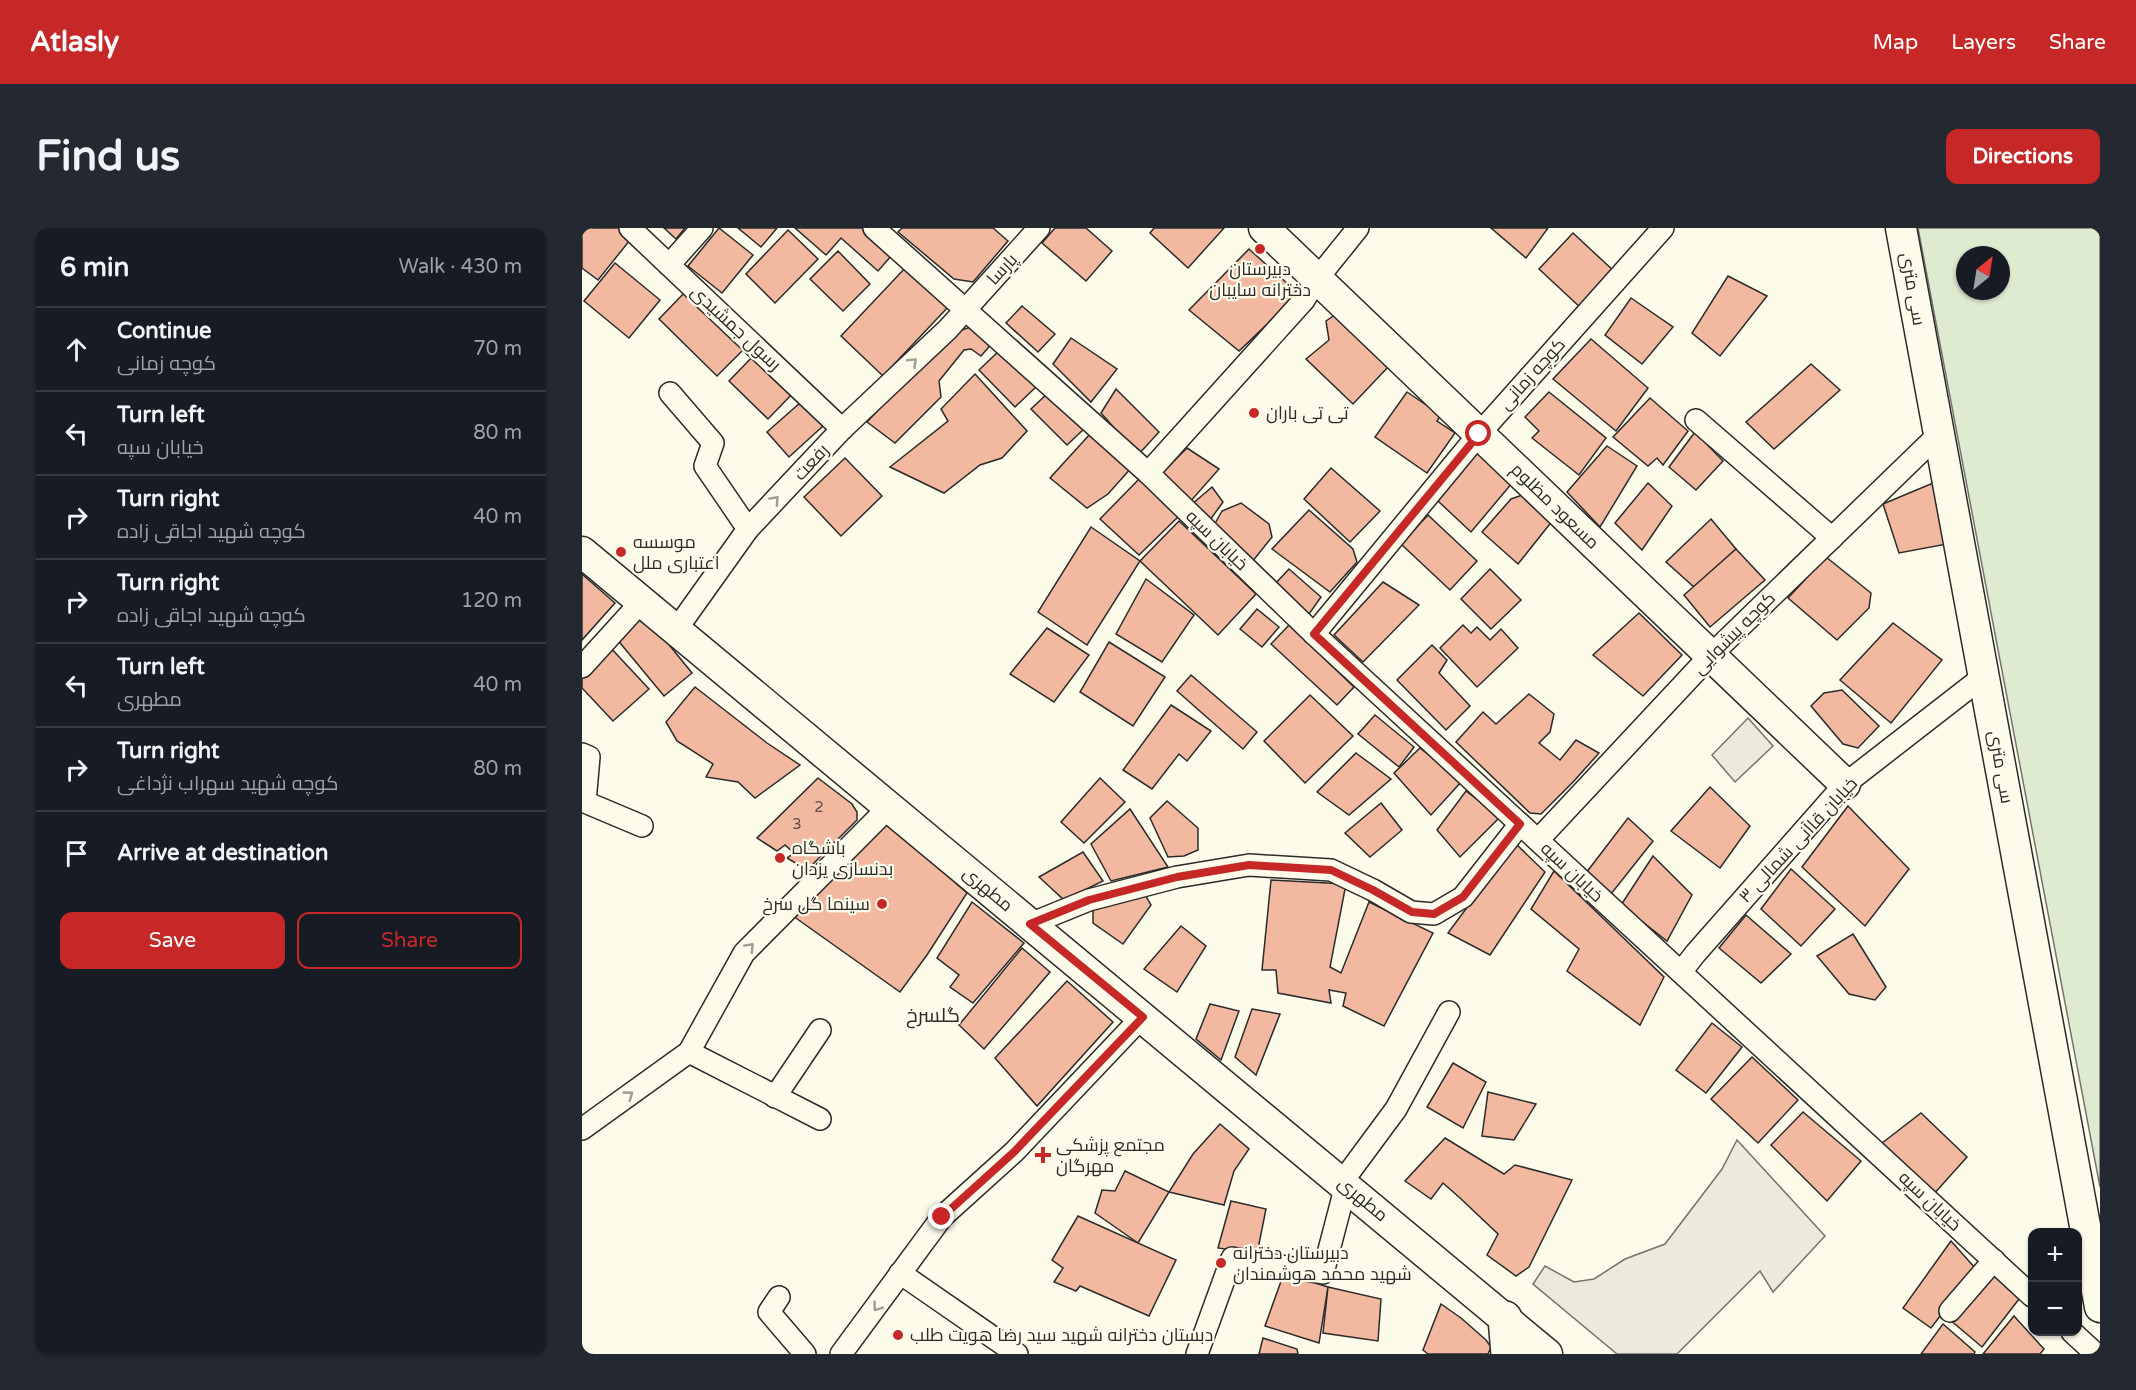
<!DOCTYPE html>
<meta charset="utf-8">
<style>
:root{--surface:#171b24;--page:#242831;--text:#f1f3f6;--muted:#9ea1a6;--line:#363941;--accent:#c62828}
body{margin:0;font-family:"Varela Round",Cairo,sans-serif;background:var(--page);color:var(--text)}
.controls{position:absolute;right:18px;bottom:18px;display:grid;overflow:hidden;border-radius:12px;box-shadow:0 2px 4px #0004}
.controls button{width:54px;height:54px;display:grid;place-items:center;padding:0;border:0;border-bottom:2px solid var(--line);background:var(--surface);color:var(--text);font:30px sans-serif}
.compass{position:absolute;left:1374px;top:18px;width:54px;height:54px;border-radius:50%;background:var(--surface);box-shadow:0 2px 4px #0004;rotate:30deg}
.stop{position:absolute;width:18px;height:18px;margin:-14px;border:4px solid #c62828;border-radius:50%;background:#fff}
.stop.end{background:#c62828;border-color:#fff;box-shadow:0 2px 6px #0008}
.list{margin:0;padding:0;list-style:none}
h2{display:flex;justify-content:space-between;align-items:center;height:78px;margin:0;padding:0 24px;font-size:26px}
h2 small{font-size:20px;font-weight:400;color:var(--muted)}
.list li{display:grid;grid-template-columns:39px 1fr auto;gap:18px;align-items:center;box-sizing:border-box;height:84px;padding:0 24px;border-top:2px solid var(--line)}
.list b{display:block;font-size:22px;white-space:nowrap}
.list p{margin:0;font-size:20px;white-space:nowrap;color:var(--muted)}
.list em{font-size:20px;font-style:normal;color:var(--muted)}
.actions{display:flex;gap:12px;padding:18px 24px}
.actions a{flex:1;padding:14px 0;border:2px solid var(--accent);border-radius:12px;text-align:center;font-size:21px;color:var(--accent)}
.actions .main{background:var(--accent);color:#fff}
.icon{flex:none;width:33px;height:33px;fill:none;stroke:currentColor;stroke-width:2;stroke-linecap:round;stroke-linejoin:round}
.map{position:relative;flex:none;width:1518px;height:1126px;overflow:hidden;border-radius:12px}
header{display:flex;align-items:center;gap:36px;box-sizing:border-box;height:84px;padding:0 30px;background:var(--accent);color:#fff}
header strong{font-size:28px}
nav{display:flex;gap:33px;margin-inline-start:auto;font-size:21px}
.intro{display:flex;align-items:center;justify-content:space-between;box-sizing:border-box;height:144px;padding:0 36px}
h1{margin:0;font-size:42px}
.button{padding:15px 27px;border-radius:12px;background:var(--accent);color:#fff;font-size:21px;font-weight:700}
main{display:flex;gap:36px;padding:0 36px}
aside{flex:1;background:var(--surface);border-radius:12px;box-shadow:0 2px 4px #0004}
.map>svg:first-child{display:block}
.green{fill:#deebd1;stroke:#74746e;stroke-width:1.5;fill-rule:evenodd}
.parking{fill:#eceadb;stroke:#74746e;stroke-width:1.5}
.building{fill:#f2b8a0;stroke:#2b2b2b;stroke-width:1.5}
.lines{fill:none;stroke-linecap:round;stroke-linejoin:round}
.street-casing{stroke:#2b2b2b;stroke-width:24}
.secondary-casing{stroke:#2b2b2b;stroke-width:33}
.primary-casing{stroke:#2b2b2b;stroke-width:36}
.street{stroke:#fdfbea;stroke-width:21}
.secondary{stroke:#fdfbea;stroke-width:30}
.primary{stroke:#fdfbea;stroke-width:33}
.oneway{stroke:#9e9d94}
.route{stroke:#c62828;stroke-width:8}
.poi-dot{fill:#c62828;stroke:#fdfbea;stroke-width:2}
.labels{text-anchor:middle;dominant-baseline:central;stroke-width:4.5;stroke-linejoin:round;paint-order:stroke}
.number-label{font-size:15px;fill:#5d4e48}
.street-label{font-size:18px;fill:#2b2b2b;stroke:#fdfbea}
.poi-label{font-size:18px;fill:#2b2b2b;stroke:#fdfbea;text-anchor:start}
.neighbourhood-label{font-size:20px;fill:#2b2b2b;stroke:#fdfbea}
</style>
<header>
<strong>Atlasly</strong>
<nav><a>Map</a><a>Layers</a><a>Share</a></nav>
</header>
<div class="intro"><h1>Find us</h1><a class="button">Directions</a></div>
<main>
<aside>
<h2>6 min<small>Walk · 430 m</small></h2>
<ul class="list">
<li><svg class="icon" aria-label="ahead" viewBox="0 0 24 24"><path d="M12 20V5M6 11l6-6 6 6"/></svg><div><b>Continue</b><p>کوچه زمانی</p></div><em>70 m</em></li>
<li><svg class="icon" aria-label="left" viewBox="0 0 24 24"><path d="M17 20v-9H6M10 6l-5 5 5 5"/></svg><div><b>Turn left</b><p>خیابان سپه</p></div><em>80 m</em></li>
<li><svg class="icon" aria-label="right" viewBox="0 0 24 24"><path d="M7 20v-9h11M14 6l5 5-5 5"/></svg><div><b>Turn right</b><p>کوچه شهید اجاقی زاده</p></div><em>40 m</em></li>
<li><svg class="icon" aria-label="right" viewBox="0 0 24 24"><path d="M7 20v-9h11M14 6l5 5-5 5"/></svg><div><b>Turn right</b><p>کوچه شهید اجاقی زاده</p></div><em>120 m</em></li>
<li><svg class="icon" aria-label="left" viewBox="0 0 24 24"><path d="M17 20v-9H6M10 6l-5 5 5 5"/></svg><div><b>Turn left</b><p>مطهری</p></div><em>40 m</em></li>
<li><svg class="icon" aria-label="right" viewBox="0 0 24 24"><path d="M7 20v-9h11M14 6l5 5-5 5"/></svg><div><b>Turn right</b><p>کوچه شهید سهراب نژداغی</p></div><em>80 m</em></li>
<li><svg class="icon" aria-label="arrive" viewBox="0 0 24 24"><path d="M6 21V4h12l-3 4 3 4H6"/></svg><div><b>Arrive at destination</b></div></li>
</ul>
<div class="actions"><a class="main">Save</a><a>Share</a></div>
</aside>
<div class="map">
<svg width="1518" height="1126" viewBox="0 0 1518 1126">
<rect width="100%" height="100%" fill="#fdfbea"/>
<path class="green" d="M 1336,0 L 1518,0 L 1518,959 ZM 1383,27 L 1419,27 L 1419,63 L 1383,63 Z"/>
<g class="parking">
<path d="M 1166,490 L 1191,518 L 1153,554 L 1130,527 Z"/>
<path d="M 1155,912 L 1243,1008 L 1191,1064 L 1178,1043 L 1095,1126 L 1035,1126 L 951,1056 L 963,1038 L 992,1054 L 1012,1051 L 1043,1031 L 1083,1016 L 1140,941 Z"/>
</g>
<g class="building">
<path d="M 0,0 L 43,0 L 52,7 L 16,52 L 0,40 Z"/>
<path d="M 82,0 L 103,0 L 94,11 Z"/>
<path d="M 137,0 L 171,27 L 140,65 L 106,38 Z"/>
<path d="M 156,0 L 195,0 L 179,19 Z"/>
<path d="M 213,0 L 280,0 L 310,27 L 296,43 L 259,10 L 244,27 Z"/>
<path d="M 320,0 L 411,0 L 426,13 L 391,54 L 372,51 L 316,4 Z"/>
<path d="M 473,0 L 504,0 L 530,23 L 504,53 L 460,15 Z"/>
<path d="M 572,0 L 642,0 L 606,40 L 568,5 Z"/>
<path d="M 909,0 L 966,0 L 944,30 Z"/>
<path d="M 206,2 L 236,31 L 193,75 L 164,46 Z"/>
<path d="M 991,5 L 1034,45 L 1000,81 L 957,41 Z"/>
<path d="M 667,21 L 717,66 L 657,123 L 607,82 Z"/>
<path d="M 256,23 L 288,56 L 261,83 L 228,51 Z"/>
<path d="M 33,35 L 78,72 L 47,110 L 2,73 Z"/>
<path d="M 325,38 L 367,78 L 301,148 L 259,108 Z"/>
<path d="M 1146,48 L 1185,68 L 1138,128 L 1110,105 Z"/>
<path d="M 104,63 L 163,120 L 135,148 L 77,91 Z"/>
<path d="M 1049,70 L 1091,99 L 1060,136 L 1023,107 Z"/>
<path d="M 440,78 L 473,106 L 456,124 L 424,95 Z"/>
<path d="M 760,82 L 808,137 L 771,176 L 724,131 L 747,112 L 744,93 Z"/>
<path d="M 392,98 L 412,113 L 399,128 L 389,121 L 382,122 L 357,153 L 359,169 L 313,215 L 285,194 L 367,106 Z"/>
<path d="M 489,110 L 535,141 L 509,174 L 471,136 Z"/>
<path d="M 1009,111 L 1066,160 L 1034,203 L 971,151 Z"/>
<path d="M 419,121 L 455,158 L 433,179 L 397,142 Z"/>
<path d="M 174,125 L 213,163 L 186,191 L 147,153 Z"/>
<path d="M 1229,136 L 1258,162 L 1192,221 L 1164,194 Z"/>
<path d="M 393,146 L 445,203 L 420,230 L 398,237 L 362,265 L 308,239 L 366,193 L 359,181 Z"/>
<path d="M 534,161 L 577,204 L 556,227 L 519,185 Z"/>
<path d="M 467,164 L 503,200 L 485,217 L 449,181 Z"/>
<path d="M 825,164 L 859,187 L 855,193 L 873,205 L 845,245 L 793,209 Z"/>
<path d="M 967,164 L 1024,210 L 997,247 L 950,210 L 957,203 L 943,189 Z"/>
<path d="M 1068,170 L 1106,203 L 1081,237 L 1075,230 L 1066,238 L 1031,209 Z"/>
<path d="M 219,174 L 241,198 L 207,229 L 185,204 Z"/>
<path d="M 1113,204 L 1141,233 L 1114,262 L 1087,239 Z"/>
<path d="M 509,205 L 550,239 L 526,266 L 505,280 L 468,250 Z"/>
<path d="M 1025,218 L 1055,238 L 1018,299 L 985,264 Z"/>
<path d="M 605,220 L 637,241 L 607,275 L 579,246 Z"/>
<path d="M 894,224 L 936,248 L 889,304 L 856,273 Z"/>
<path d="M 263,230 L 300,268 L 259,308 L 222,269 Z"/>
<path d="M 749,240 L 798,283 L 768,314 L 722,271 Z"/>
<path d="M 559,249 L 598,287 L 557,327 L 518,291 Z"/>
<path d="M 1066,255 L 1090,278 L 1060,322 L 1033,295 Z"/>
<path d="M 1351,255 L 1365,316 L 1317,325 L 1301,276 Z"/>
<path d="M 630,259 L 641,274 L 628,292 L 609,277 Z"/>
<path d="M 946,265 L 971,292 L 936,336 L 900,304 L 929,271 Z"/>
<path d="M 659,275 L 687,296 L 690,309 L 670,334 L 631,299 L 640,283 Z"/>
<path d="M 727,282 L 771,321 L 775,334 L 748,364 L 690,321 Z"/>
<path d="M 846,287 L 895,333 L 868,362 L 819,316 Z"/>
<path d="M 1129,291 L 1154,321 L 1112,359 L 1084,334 Z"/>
<path d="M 597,293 L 674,366 L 636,407 L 558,333 Z"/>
<path d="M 509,299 L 558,333 L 505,417 L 456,384 Z"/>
<path d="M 1154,321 L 1183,352 L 1128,399 L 1102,367 Z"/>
<path d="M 1244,329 L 1289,365 L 1287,380 L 1255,412 L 1206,370 Z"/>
<path d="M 707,341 L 739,369 L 727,386 L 693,356 Z"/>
<path d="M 908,341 L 939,372 L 909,401 L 879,371 Z"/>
<path d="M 0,346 L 33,375 L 0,412 Z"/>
<path d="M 564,351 L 612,387 L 580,434 L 534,406 Z"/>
<path d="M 801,354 L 837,377 L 781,434 L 752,407 Z"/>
<path d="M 675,381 L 697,399 L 680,419 L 658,401 Z"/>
<path d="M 1057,385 L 1100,427 L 1061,468 L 1011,427 Z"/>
<path d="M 62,386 L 110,445 L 82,468 L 34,410 Z"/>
<path d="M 1311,395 L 1360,432 L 1309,495 L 1258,452 Z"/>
<path d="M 707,397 L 772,459 L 755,477 L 689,416 Z"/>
<path d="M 881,397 L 889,405 L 895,399 L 908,412 L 919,401 L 936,420 L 895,459 L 858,420 Z"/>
<path d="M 465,400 L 507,427 L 472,474 L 428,446 Z"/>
<path d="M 527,414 L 583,449 L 551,498 L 498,464 Z"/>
<path d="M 26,417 L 67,461 L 31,493 L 0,460 L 0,441 Z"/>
<path d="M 850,417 L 865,432 L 857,445 L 888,478 L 864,502 L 815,452 Z"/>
<path d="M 609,447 L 675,504 L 661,521 L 595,463 Z"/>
<path d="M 113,459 L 185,515 L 218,537 L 173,570 L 156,554 L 124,549 L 131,536 L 95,513 L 84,494 Z"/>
<path d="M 1260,462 L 1297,498 L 1276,520 L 1261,516 L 1229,478 L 1242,465 Z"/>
<path d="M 947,466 L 972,486 L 968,504 L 957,515 L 978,532 L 994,512 L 1017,525 L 992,553 L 959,586 L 948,585 L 874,514 L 901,484 L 914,496 Z"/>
<path d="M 728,467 L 771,508 L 723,555 L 682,513 Z"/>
<path d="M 589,477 L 629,503 L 605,533 L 597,526 L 570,561 L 541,542 Z"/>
<path d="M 793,487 L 832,519 L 817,539 L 776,506 Z"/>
<path d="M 838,520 L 880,553 L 849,587 L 812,545 Z"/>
<path d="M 774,525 L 809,551 L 767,587 L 735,564 Z"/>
<path d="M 236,550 L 270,576 L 275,584 L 275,592 L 225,642 L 205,630 L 212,625 L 203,617 L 195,623 L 175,610 Z"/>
<path d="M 518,550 L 543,574 L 502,615 L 479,594 Z"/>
<path d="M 1128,559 L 1168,598 L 1138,640 L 1089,603 Z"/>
<path d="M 884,563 L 918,589 L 878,629 L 855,602 Z"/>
<path d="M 585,573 L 616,600 L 616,622 L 602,628 L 586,629 L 568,590 Z"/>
<path d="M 799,575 L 820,602 L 788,629 L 763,605 Z"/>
<path d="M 1266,578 L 1327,641 L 1283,698 L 1220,639 Z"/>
<path d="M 548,581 L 586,639 L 529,653 L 509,616 Z"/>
<path d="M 1046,590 L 1071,613 L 1029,666 L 1004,645 Z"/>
<path d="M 303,592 L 385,665 L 345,727 L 318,764 L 211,688 Z"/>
<path d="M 933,615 L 963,644 L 908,727 L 866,705 Z"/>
<path d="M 501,624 L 521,653 L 482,672 L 457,649 Z"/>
<path d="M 1071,628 L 1110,667 L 1085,713 L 1039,677 Z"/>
<path d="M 1209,641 L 1253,681 L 1219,718 L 1179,681 Z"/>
<path d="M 972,643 L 1082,749 L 1058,797 L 985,743 L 997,721 L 949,681 Z"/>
<path d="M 689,652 L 764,656 L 748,739 L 759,745 L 787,674 L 851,705 L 802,798 L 761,778 L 764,765 L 747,762 L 749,775 L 696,765 L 694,742 L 680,742 Z"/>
<path d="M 561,663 L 569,677 L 541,716 L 511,695 L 511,682 Z"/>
<path d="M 390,674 L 442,715 L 391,775 L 368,759 L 377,747 L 355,730 Z"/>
<path d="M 1164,687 L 1209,726 L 1179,755 L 1137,720 Z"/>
<path d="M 599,698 L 624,718 L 595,764 L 562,741 Z"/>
<path d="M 1271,706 L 1304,759 L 1293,772 L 1267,766 L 1235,728 Z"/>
<path d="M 440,720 L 468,744 L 402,821 L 377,797 Z"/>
<path d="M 485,753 L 531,794 L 455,878 L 413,830 Z"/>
<path d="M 628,776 L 657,783 L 639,832 L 614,811 Z"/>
<path d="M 670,781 L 698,786 L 674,847 L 653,829 Z"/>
<path d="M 1130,795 L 1160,819 L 1124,865 L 1094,842 Z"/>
<path d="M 1170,829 L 1216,872 L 1176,915 L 1129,871 Z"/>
<path d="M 871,835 L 904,854 L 881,900 L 845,879 Z"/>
<path d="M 906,864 L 954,876 L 932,912 L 900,908 Z"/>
<path d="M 1221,884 L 1279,933 L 1245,973 L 1189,917 Z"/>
<path d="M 1339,885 L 1385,929 L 1351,967 L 1295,919 Z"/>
<path d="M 638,896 L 667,921 L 652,943 L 642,977 L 587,964 L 611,926 Z"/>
<path d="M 863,910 L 922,946 L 933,937 L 990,952 L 947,1039 L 934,1048 L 905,1027 L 916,1006 L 878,970 L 861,955 L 849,971 L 823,953 Z"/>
<path d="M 543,943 L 587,964 L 556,1015 L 513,985 L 520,962 L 533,963 Z"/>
<path d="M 649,973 L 684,981 L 675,1026 L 636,1020 Z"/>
<path d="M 496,988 L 594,1032 L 567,1088 L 498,1058 L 494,1063 L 472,1054 L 481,1040 L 470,1032 Z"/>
<path d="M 1369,1013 L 1394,1041 L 1349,1100 L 1321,1080 Z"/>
<path d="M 702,1045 L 746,1059 L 737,1115 L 683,1098 Z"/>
<path d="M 1410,1046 L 1437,1071 L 1400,1119 L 1367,1091 Z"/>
<path d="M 746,1059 L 799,1071 L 796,1113 L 741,1105 Z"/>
<path d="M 859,1076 L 879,1090 L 904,1112 L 909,1119 L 906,1126 L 846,1126 L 841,1122 Z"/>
<path d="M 1432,1088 L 1462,1121 L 1458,1126 L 1401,1126 Z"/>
<path d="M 1361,1096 L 1393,1124 L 1392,1126 L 1339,1126 Z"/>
<path d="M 681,1110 L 715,1121 L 716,1126 L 677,1126 Z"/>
</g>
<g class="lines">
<g class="street-casing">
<g id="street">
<path d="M 48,0 L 260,201"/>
<path d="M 292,0 L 566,245 L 732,406 L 1450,1068"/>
<path d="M 87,37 L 120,0"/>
<path d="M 88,165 L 131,215 L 123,238 L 166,301"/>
<path d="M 1114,192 L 1250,310"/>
<path d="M 566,245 L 722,72 L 735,51 L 776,0"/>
<path d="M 94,402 L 166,301 L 260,201 L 366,101 L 457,0"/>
<path d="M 732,406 L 897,206 L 1081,0"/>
<path d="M 0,439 L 60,373"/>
<path d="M 0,526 L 7,529 L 3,574 L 60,598"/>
<path d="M 956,612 L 1128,428 L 1357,206"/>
<path d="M 448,696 L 507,672 L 595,649 L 667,637 L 749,642 L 791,662 L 829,684 L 852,686 L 881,669 L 938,596"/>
<path d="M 1099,744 L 1113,726 L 1263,556 L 1402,448"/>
<path d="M 107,824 L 238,891"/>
<path d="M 193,869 L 238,802"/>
<path d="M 0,901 L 107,824 L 162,725 L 307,579"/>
<path d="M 760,954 L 814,881 L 867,784"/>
<path d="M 318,1045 L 435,1126"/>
<path d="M 197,1069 L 187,1084 L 223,1126"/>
<path d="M 1368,1083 L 1412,1032"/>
<path d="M 1490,1104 L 1514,1126"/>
<path d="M 259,1126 L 360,989 L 432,924 L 560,789"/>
<path d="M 615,1126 L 650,1030 L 741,1045 L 764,957"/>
</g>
</g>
<g class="secondary-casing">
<g id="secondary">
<path d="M 682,0 L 1263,556"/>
<path d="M 1319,0 L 1518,1079"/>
<path d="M 0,324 L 965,1126"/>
</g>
</g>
<g class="primary-casing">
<path id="primary" d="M 923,1090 L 926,1126"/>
</g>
<use href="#street" class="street"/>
<use href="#secondary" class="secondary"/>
<use href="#primary" class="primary"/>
</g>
<defs><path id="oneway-chevron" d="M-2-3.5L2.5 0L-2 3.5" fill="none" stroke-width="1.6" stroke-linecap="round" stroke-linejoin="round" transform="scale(1.5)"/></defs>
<g class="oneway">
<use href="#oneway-chevron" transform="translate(331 134) rotate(-44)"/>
<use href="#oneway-chevron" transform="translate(193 272) rotate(-47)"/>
<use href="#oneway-chevron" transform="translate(168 719) rotate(-47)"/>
<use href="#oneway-chevron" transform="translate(47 867) rotate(-36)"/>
<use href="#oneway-chevron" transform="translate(295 1079) rotate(126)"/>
</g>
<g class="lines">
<path class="route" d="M 360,989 L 432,924 L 561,789 L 448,696 L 507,672 L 595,649 L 667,637 L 749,642 L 791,662 L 830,684 L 852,686 L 881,669 L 938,596 L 732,406 L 897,206"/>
</g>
<g class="poi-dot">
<circle cx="678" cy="21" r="6"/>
<circle cx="672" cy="185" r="6"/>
<circle cx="39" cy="324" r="6"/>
<circle cx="198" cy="630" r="6"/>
<circle cx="300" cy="676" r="6"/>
<path d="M458 918h6v6h6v6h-6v6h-6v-6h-6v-6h6z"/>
<circle cx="639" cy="1035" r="6"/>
<circle cx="316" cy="1107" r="6"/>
</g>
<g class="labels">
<g class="number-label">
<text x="237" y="579">2</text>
<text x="215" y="596">3</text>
</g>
<g class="street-label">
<text transform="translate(420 41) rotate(-47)">پارسا</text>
<text transform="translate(1331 61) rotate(80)">سی متری</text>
<text transform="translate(154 100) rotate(43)">رسول جمشیدی</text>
<text transform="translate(950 146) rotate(-48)">کوچه زمانی</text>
<text transform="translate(229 234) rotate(-47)">رفعت</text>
<text transform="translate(973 278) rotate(44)">مسعود مظلوم</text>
<text transform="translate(635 312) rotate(44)">خیابان سپه</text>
<text transform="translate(1152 405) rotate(-45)">کوچه پیشوایی</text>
<text transform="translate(1419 539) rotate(80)">سی متری</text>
<text transform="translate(1216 612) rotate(-47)">خیابان قاآنی شمالی ۳</text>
<text transform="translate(990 644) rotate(43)">خیابان سپه</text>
<text transform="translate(406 661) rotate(40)">مطهری</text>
<text transform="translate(781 971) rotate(40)">مطهری</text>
<text transform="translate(1348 973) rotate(43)">خیابان سپه</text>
</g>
<g class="poi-label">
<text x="678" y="41" text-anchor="middle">دبیرستان<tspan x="678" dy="21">دخترانه سایبان</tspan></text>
<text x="684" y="185">تی تی باران</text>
<text x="51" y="314">موسسه<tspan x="51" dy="21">اعتباری ملل</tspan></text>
<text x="210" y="620">باشگاه<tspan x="210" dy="21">بدنسازی یزدان</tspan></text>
<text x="288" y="676" text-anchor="end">سینما گل سرخ</text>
<text x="474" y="917">مجتمع پزشکی<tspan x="474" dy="21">مهرگان</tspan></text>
<text x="651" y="1025">دبیرستان دخترانه<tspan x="651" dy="21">شهید محمد هوشمندان</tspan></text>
<text x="328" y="1107">دبستان دخترانه شهید سید رضا هویت طلب</text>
</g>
<g class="neighbourhood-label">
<text x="351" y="788">گلسرخ</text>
</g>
</g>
</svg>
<div class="controls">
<button>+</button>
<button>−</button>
</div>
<svg class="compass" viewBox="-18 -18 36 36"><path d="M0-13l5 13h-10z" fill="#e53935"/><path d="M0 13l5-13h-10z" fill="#9ea1a6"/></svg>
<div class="stop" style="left:897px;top:206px"></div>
<div class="stop end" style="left:360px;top:989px"></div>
</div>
</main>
